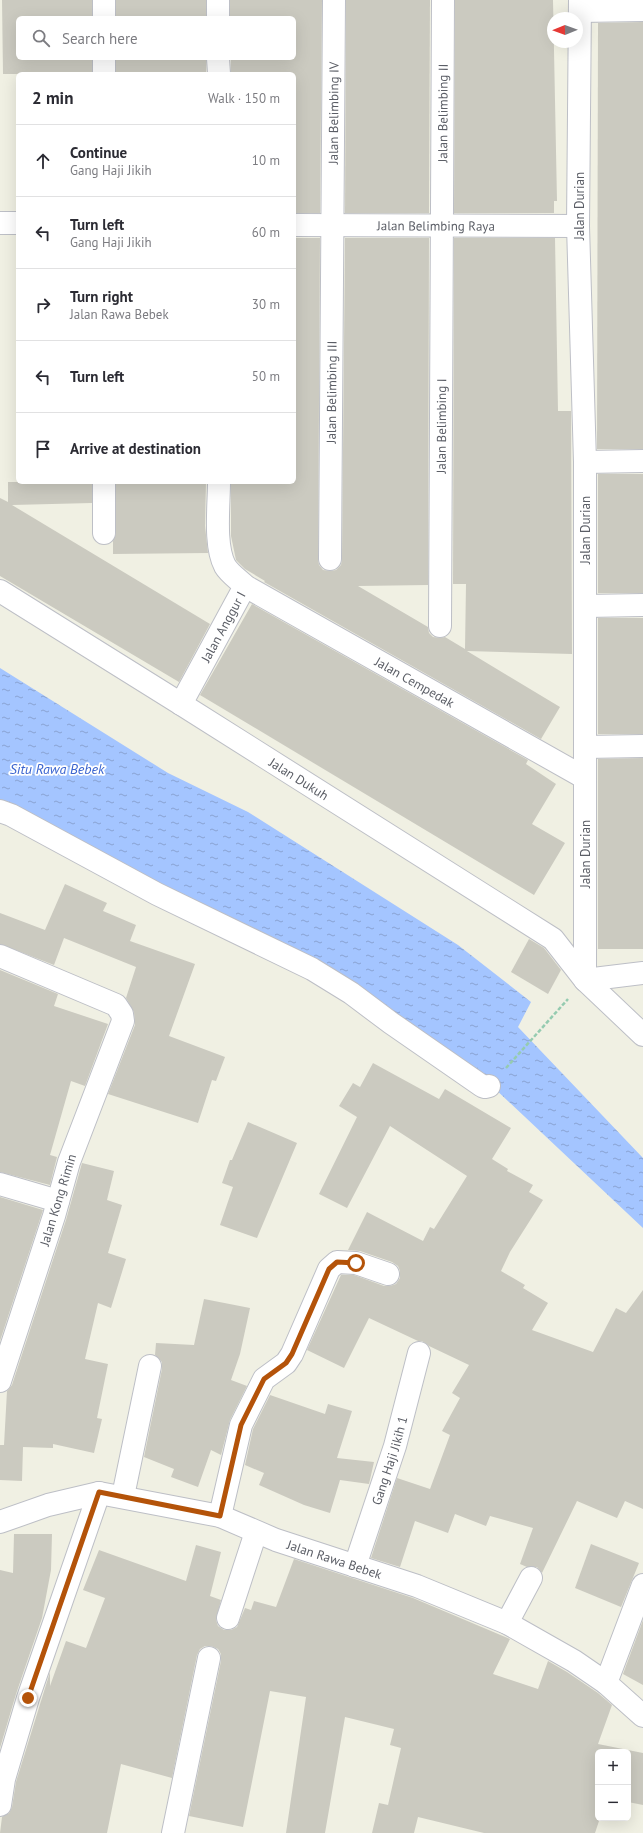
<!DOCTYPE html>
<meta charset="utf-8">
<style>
:root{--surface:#fff;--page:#f2f2f3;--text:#2b2b33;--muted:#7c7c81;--line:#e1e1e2}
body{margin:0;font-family:"PT Sans",sans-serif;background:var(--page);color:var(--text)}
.controls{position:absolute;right:12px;bottom:12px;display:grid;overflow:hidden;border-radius:6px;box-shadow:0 4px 16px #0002}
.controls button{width:36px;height:36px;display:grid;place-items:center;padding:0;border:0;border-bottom:1px solid var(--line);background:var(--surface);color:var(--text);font:20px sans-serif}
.compass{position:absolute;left:547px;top:12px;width:36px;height:36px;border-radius:50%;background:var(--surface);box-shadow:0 4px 16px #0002;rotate:269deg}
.stop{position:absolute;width:12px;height:12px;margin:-9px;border:3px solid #b45309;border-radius:50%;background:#fff}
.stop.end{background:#b45309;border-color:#fff;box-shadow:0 1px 4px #0008}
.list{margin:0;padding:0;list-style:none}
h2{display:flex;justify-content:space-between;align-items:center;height:52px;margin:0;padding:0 16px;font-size:17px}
h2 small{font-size:13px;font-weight:400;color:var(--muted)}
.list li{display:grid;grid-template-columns:26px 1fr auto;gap:12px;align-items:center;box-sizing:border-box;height:72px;padding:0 16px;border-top:1px solid var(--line)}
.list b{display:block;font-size:15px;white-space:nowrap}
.list p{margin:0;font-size:13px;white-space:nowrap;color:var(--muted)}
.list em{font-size:13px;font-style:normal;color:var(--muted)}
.icon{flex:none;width:22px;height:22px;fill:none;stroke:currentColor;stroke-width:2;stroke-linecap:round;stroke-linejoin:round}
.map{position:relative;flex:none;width:643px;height:1833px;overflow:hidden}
.search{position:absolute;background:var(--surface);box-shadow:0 4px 16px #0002;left:16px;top:16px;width:280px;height:44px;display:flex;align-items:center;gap:10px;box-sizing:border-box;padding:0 14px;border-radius:6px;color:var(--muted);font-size:15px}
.panel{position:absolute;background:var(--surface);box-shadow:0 4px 16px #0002;left:16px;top:72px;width:280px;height:412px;border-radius:6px}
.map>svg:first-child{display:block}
.water{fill:url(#water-ripples)}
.building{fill:#cbcac0}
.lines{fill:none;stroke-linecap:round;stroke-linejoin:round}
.minor-casing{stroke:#bdbfc6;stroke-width:24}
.path{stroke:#95cbb0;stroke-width:2.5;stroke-dasharray:4 2;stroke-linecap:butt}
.minor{stroke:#fff;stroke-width:22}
.route{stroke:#b45309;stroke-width:5}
.labels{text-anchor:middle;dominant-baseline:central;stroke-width:3.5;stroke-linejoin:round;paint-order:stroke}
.street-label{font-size:13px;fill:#5b5e66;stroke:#fff}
.water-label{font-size:14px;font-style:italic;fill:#3a64cf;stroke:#fff}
</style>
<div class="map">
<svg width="643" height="1833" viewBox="0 0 643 1833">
<defs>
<pattern id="water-ripples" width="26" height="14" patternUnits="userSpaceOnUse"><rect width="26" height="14" fill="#a4c5ff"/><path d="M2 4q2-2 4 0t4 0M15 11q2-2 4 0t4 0" fill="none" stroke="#89a3d2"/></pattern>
</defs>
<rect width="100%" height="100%" fill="#f0f0e3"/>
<path class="water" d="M 0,668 L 168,773 L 248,812 L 458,945 L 531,1002 L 518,1027 L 643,1158 L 643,1228 L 492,1086 L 445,1057 L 0,802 Z"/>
<g class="building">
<path d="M 2,0 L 92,0 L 92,18 L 18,18 L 18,58 L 92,58 L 92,74 L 3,74 Z"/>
<rect x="116" y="0" width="90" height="18"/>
<path d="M 230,0 L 322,0 L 320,213 L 294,213 L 294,74 L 231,74 L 231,58 L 294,58 L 294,18 L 230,18 Z"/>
<path d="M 346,0 L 430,0 L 429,213 L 345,213 Z"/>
<path d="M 455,0 L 553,0 L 557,201 L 554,201 L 554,213 L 454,213 Z"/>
<path d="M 643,22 L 643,449 L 597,449 L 598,23 Z"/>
<rect x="116" y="58" width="90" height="16"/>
<path d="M 294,238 L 320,238 L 318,559 L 319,565 L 323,570 L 330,571 L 336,570 L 341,565 L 342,559 L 345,238 L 429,238 L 428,585 L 358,586 L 428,627 L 429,633 L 433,637 L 440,638 L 445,637 L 465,649 L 466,584 L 453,584 L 454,238 L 555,238 L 558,411 L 571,411 L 572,654 L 467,651 L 560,707 L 541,739 L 264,582 L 265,581 L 245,569 L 236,560 L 231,536 L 231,482 L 294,482 Z"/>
<rect x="598" y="474" width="45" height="119"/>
<path d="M 8,482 L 92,482 L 92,503 L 12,505 L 210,624 L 179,682 L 0,576 L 0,498 L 8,502 Z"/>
<path d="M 116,482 L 206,482 L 205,526 L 208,553 L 113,554 L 113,541 L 116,533 Z"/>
<path d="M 252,604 L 528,760 L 526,764 L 556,784 L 532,824 L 565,843 L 534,895 L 200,695 Z"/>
<rect x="598" y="618" width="45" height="116"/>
<path d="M 643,758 L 643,949 L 598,949 L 598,759 Z"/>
<path d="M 65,884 L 107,903 L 103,911 L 136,925 L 130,941 L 195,964 L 169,1036 L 225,1057 L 216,1081 L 212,1080 L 198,1123 L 108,1094 L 135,1025 L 134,1012 L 126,998 L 136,967 L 64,938 L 54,965 L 0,944 L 0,913 L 45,930 Z"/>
<path d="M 529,939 L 544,948 L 561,970 L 548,994 L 511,972 Z"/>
<path d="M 0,970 L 58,994 L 54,1006 L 108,1024 L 85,1086 L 71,1081 L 50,1155 L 57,1157 L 50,1185 L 0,1172 Z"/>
<path d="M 373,1063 L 439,1099 L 445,1089 L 511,1128 L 492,1159 L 508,1169 L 507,1171 L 533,1185 L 529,1192 L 543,1200 L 510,1252 L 501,1271 L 525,1285 L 523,1288 L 548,1303 L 532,1330 L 593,1352 L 616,1308 L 626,1313 L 643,1290 L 643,1509 L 625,1501 L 617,1518 L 577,1501 L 542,1573 L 537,1567 L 527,1567 L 520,1564 L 533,1528 L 490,1516 L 486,1526 L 455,1514 L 448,1533 L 415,1521 L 400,1567 L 371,1558 L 397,1478 L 430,1489 L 450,1435 L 442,1431 L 460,1398 L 452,1393 L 469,1365 L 429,1346 L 422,1341 L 418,1341 L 369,1318 L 344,1368 L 307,1350 L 341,1275 L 354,1275 L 384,1286 L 390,1286 L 396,1284 L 400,1278 L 400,1271 L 398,1266 L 392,1262 L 360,1251 L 348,1250 L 367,1212 L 423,1241 L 430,1227 L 434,1229 L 467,1176 L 390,1126 L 347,1208 L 319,1194 L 357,1117 L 339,1106 L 353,1083 L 360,1087 Z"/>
<path d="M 248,1122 L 297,1143 L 257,1238 L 220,1225 L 233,1187 L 222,1183 L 230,1160 L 232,1160 Z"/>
<path d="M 82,1163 L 114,1171 L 107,1200 L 122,1205 L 108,1253 L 126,1259 L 111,1308 L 98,1303 L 85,1359 L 108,1364 L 97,1418 L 102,1419 L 94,1453 L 53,1444 L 53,1448 L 23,1447 L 22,1481 L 0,1480 L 0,1445 L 4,1445 L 7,1391 L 12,1385 L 66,1220 Z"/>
<path d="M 0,1197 L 43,1210 L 0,1341 Z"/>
<path d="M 204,1299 L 250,1308 L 240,1354 L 231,1380 L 247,1386 L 230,1420 L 221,1455 L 211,1450 L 198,1487 L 171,1477 L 174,1469 L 144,1457 L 162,1369 L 162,1362 L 155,1355 L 156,1343 L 194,1345 Z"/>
<path d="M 270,1395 L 325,1414 L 328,1404 L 352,1411 L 337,1458 L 374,1462 L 369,1484 L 340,1480 L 330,1513 L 304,1505 L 259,1485 L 264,1473 L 245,1465 L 253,1429 Z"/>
<path d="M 14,1534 L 52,1534 L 51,1570 L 42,1618 L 16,1694 L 0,1748 L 0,1570 L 13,1573 Z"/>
<path d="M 591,1544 L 639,1563 L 621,1607 L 575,1588 Z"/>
<path d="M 196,1545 L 221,1552 L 210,1596 L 221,1600 L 216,1620 L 218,1626 L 224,1630 L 231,1630 L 237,1627 L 245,1608 L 251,1610 L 254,1601 L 276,1607 L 294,1559 L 413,1598 L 510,1639 L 493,1674 L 538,1689 L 548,1661 L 567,1672 L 598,1693 L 612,1705 L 598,1744 L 643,1753 L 643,1805 L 628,1802 L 628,1752 L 598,1752 L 598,1818 L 600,1818 L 595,1833 L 484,1833 L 418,1817 L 414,1833 L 372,1833 L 379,1803 L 388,1805 L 401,1748 L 390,1745 L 394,1729 L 345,1717 L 325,1833 L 286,1833 L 306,1697 L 270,1691 L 243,1827 L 189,1816 L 221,1661 L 221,1654 L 218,1649 L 211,1646 L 205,1646 L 200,1649 L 197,1655 L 172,1778 L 121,1764 L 107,1833 L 0,1833 L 2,1817 L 9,1813 L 12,1807 L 16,1782 L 50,1672 L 50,1686 L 66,1641 L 86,1648 L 105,1598 L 83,1590 L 99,1550 L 186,1581 Z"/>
<path d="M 643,1620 L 643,1685 L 623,1674 Z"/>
</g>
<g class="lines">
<g class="minor-casing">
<g id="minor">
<path d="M 104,0 L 104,18"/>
<path d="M 218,0 L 218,18"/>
<path d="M 580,0 L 578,226 L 585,462 L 585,980 L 643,1035"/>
<path d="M 580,11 L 643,10"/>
<path d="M 104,58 L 104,74"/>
<path d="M 218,58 L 219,74"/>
<path d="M 0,223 L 18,223"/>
<path id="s1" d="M 294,225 L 578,226"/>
<path d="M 585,462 L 643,461"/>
<path d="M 104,533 L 104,482"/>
<path id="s2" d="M 330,559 L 334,0"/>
<path id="s3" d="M 245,586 L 585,778"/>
<path id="s4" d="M 0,591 L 181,704 L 553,939 L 585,980 L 643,973"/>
<path d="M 586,606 L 643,605"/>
<path id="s5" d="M 440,626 L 443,0"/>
<path id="s6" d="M 181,704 L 245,586 C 239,580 229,573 225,566 C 214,545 219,506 219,482"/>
<path d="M 585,747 L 643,746"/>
<path d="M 0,811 L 11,815 L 157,894 L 312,969 L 351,993 L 391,1023 L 482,1086 L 485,1087 L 489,1086"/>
<path d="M 0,956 L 116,1005 L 122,1014 L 123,1021 L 69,1162 L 54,1216 L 0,1381"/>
<path d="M 0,1184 L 58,1201"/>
<path d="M 123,1496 L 150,1366"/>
<path d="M 220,1516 L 241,1425 L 264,1379 L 286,1363 L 292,1354 L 329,1269 L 337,1262 L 356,1263 L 388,1274"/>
<path id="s7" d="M 0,1522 L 48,1505 L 99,1493 L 220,1516 L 276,1540 L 417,1586 L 507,1623 L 574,1661 L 606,1683 L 643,1716"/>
<path id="s8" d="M 355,1566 L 395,1446 L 419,1353"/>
<path d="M 228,1618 L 256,1532"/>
<path d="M 507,1623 L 531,1578"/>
<path d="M 606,1683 L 643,1585"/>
<path d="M 0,1805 L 4,1779 L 28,1698 L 99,1493"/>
<path d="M 173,1833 L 209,1658"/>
</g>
</g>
<path class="path" d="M 506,1068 L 568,999"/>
<use href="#minor" class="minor"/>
</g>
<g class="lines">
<path class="route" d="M 28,1698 L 99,1492 L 220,1516 L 241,1425 L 264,1379 L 286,1363 L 292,1354 L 329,1269 L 337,1262 L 356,1263"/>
</g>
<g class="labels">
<g class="street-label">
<text stroke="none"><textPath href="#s2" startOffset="446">Jalan Belimbing IV</textPath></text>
<text stroke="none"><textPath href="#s5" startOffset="513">Jalan Belimbing II</textPath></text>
<text transform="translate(579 206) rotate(-90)">Jalan Durian</text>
<text stroke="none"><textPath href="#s1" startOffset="142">Jalan Belimbing Raya</textPath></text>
<text stroke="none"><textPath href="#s2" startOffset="167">Jalan Belimbing III</textPath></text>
<text stroke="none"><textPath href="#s5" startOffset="200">Jalan Belimbing I</textPath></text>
<text transform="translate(585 530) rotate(-90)">Jalan Durian</text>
<text stroke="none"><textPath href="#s6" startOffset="88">Jalan Anggur I</textPath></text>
<text stroke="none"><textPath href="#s3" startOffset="195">Jalan Cempedak</textPath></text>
<text stroke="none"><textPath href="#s4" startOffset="353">Jalan Dukuh</textPath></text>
<text transform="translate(585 854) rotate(-90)">Jalan Durian</text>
<text transform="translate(58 1200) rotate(-73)">Jalan Kong Rimin</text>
<text stroke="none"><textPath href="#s8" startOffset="111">Gang Haji Jikih 1</textPath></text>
<text stroke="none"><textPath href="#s7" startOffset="349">Jalan Rawa Bebek</textPath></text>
</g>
<g class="water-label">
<text x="57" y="769">Situ Rawa Bebek</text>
</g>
</g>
</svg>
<div class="controls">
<button>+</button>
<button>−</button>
</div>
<svg class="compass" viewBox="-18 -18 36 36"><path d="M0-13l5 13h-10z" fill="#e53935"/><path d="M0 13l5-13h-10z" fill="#7c7c81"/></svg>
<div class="stop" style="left:356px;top:1263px"></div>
<div class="stop end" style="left:28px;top:1698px"></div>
<div class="search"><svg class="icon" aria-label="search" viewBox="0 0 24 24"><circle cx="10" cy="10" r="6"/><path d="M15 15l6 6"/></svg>Search here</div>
<section class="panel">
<h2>2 min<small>Walk · 150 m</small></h2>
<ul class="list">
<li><svg class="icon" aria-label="ahead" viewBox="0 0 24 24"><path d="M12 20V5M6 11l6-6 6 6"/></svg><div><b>Continue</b><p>Gang Haji Jikih</p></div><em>10 m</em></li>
<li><svg class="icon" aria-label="left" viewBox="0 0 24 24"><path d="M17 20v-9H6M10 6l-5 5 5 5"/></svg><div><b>Turn left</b><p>Gang Haji Jikih</p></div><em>60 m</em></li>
<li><svg class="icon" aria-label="right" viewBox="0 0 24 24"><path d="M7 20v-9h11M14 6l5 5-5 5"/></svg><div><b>Turn right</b><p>Jalan Rawa Bebek</p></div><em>30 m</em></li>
<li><svg class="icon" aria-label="left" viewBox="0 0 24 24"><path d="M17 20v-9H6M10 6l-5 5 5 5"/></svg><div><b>Turn left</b></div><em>50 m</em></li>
<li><svg class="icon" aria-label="arrive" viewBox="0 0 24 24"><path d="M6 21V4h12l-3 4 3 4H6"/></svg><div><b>Arrive at destination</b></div></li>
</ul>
</section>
</div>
